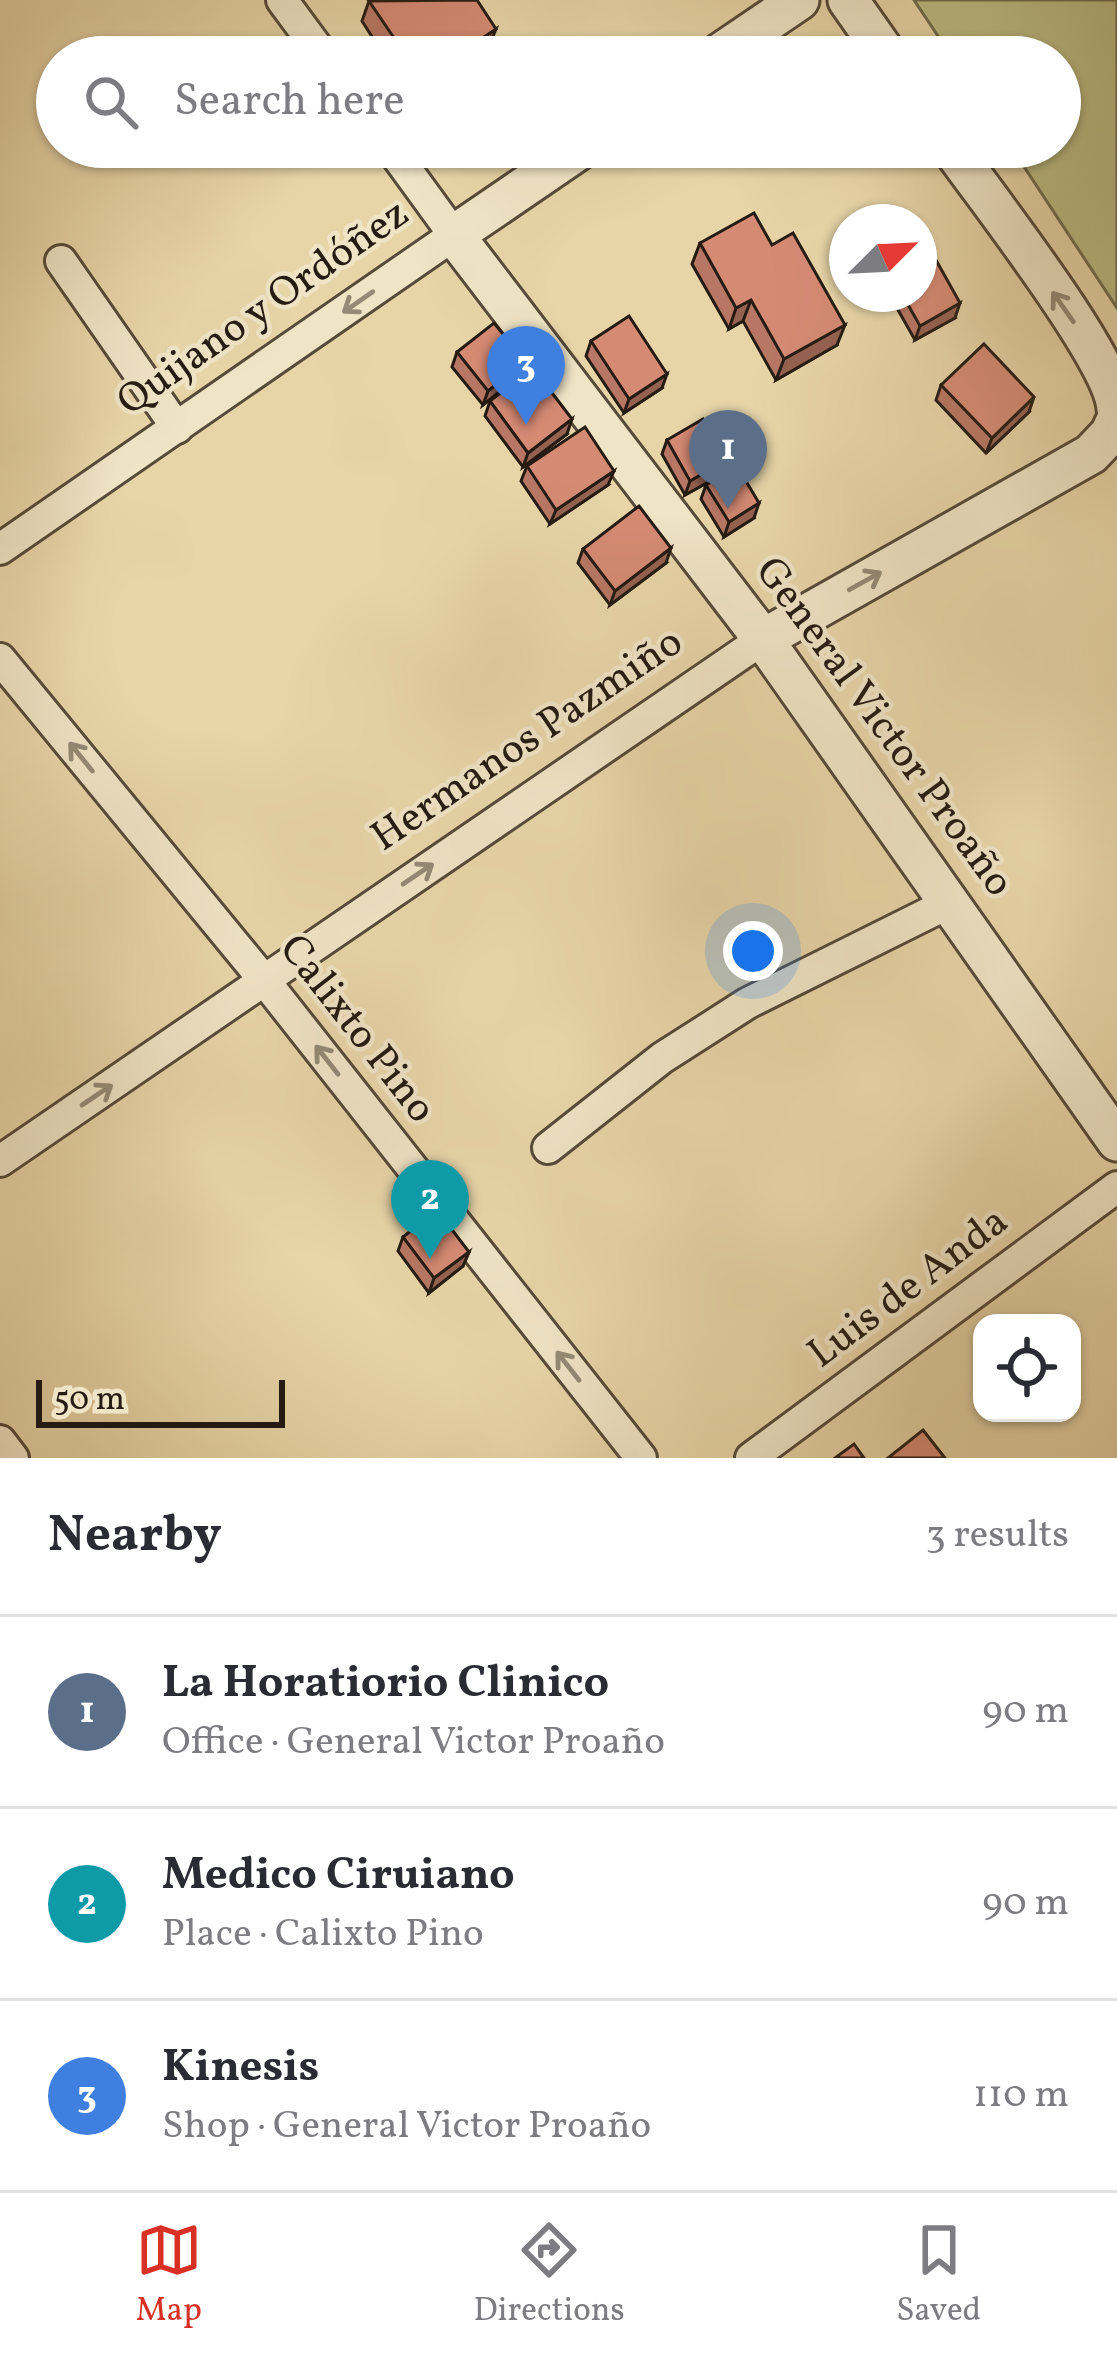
<!DOCTYPE html>
<meta charset="utf-8">
<style>
:root{--surface:#fff;--page:#f7f7f7;--text:#2b2b33;--muted:#7c7c81;--line:#e1e1e2;--accent:#d93025}
body{margin:0;font-family:Vollkorn,serif;background:var(--page);color:var(--text)}
.controls{position:absolute;right:36px;bottom:36px;display:grid;overflow:hidden;border-radius:24px;box-shadow:0 3px 9px #0004}
.controls button{width:108px;height:108px;display:grid;place-items:center;padding:0;border:0;border-bottom:3px solid var(--line);background:var(--surface);color:var(--text);font:60px sans-serif}
.compass{position:absolute;left:829px;top:204px;width:108px;height:108px;border-radius:50%;background:var(--surface);box-shadow:0 3px 9px #0004;rotate:66deg}
.scale{position:absolute;left:36px;bottom:30px;width:249px;box-sizing:border-box;padding-left:12px;border:6px solid #251b13;border-top:0;font-size:33px;line-height:42px;white-space:nowrap;color:#251b13;-webkit-text-stroke:9px #efe4c6;paint-order:stroke}
.you{position:absolute;left:753px;top:951px;width:42px;height:42px;margin:-30px;border:9px solid #fff;border-radius:50%;background:#1a73e8;box-shadow:0 0 0 18px #1a73e833}
.badge{display:grid;place-items:center;width:78px;height:78px;border-radius:50%;background:var(--accent);color:#fff;font-size:39px;font-weight:700}
.pin{position:absolute;translate:-50% -99px;filter:drop-shadow(0 3px 6px #0008)}
.pin::after{content:'';position:absolute;top:63px;width:42px;height:36px;background:inherit;clip-path:polygon(0 0,100% 0,50% 100%)}
.list{margin:0;padding:0;list-style:none}
h2{display:flex;justify-content:space-between;align-items:center;height:156px;margin:0;padding:0 48px;font-size:51px}
h2 small{font-size:39px;font-weight:400;color:var(--muted)}
.list li{display:grid;grid-template-columns:78px 1fr auto;gap:36px;align-items:center;box-sizing:border-box;height:192px;padding:0 48px;border-top:3px solid var(--line)}
.list b{display:block;font-size:45px;white-space:nowrap}
.list p{margin:0;font-size:39px;white-space:nowrap;color:var(--muted)}
.list em{font-size:39px;font-style:normal;color:var(--muted)}
.icon{flex:none;width:66px;height:66px;fill:none;stroke:currentColor;stroke-width:2;stroke-linecap:round;stroke-linejoin:round}
.map{position:relative;flex:none;width:1117px;height:1458px;overflow:hidden}
.search{position:absolute;background:var(--surface);box-shadow:0 3px 9px #0004;left:36px;right:36px;top:36px;height:132px;display:flex;align-items:center;gap:30px;box-sizing:border-box;padding:0 42px;border-radius:66px;color:var(--muted);font-size:45px}
.sheet{height:732px;background:var(--surface)}
nav{display:flex;justify-content:space-around;align-items:center;box-sizing:border-box;height:168px;border-top:3px solid var(--line);background:var(--surface);font-size:33px;color:var(--muted)}
nav a{display:grid;justify-items:center;gap:6px}
nav .on{color:var(--accent)}
.map>svg:first-child{display:block}
.green{fill:#bbbc84;stroke:#706c4c;stroke-width:3}
.lines{fill:none;stroke-linecap:round;stroke-linejoin:round}
.minor-casing{stroke:#564a38;stroke-width:36}
.tertiary-casing{stroke:#564a38;stroke-width:45}
.minor{stroke:#efe4c6;stroke-width:30}
.tertiary{stroke:#efe4c6;stroke-width:39}
.wall{fill:#b77764;stroke:#251b13;stroke-width:3}
.shaded-wall{fill:#956151;stroke:#251b13;stroke-width:3}
.building{fill:#d58a74;stroke:#251b13;stroke-width:3}
.oneway{stroke:#948a75}
.labels{text-anchor:middle;dominant-baseline:central;stroke-width:9;stroke-linejoin:round;paint-order:stroke}
.street-label{font-size:42px;fill:#251b13;stroke:#efe4c6}
</style>
<div class="map">
<svg width="1117" height="1458" viewBox="0 0 1117 1458">
<rect width="100%" height="100%" fill="#e7d5a8"/>
<filter id="stains"><feTurbulence type="fractalNoise" baseFrequency=".00167" numOctaves="4"/><feColorMatrix values="0 0 0 0 .2 0 0 0 0 .09 0 0 0 0 .02 0 0 0 .5 -.17"/></filter>
<radialGradient id="worn" r=".72"><stop offset=".6" stop-color="#630" stop-opacity="0"/><stop offset="1" stop-color="#630" stop-opacity=".3"/></radialGradient>
<path class="green" d="M 914,0 L 1117,0 L 1117,308 L 1011,147 L 1060,147 L 1060,57 L 952,57 Z"/>
<g class="lines">
<g class="minor-casing">
<g id="minor">
<path d="M 282,0 L 324,57"/>
<path d="M 61,261 L 177,428"/>
<path d="M 0,549 L 454,235 L 390,147"/>
<path d="M 0,659 L 264,980 L 641,1458"/>
<path d="M 548,1148 L 662,1058 L 748,1003 L 951,902"/>
<path d="M 0,1161 L 763,639"/>
<path d="M 0,1441 L 13,1458"/>
<path d="M 751,1458 L 1117,1187"/>
</g>
</g>
<g class="tertiary-casing">
<g id="tertiary">
<path d="M 848,0 L 888,57"/>
<path d="M 715,57 L 799,0"/>
<path d="M 583,147 L 454,235 L 763,639 L 1117,1141"/>
<path d="M 951,147 C 986,197 1114,359 1117,409"/>
<path d="M 763,639 L 1091,454 L 1110,434 L 1117,419"/>
</g>
</g>
<use href="#minor" class="minor"/>
<use href="#tertiary" class="tertiary"/>
</g>
<g class="wall">
<path d="M 369,1 L 488,49 L 477,57 L 385,57 L 362,21 Z"/>
<path d="M 649,147 L 672,147 L 657,158 Z"/>
<path d="M 700,243 L 772,245 L 837,345 L 776,380 L 743,321 L 729,329 L 692,264 Z"/>
<path d="M 889,294 L 919,294 L 955,318 L 915,340 Z"/>
<path d="M 591,341 L 662,388 L 624,413 L 586,356 Z"/>
<path d="M 457,352 L 525,361 L 519,376 L 483,405 L 452,367 Z"/>
<path d="M 941,385 L 1029,412 L 986,453 L 936,400 Z"/>
<path d="M 490,401 L 567,434 L 523,467 L 485,416 Z"/>
<path d="M 667,440 L 726,460 L 721,475 L 685,495 L 662,454 Z"/>
<path d="M 527,466 L 608,485 L 550,524 L 521,481 Z"/>
<path d="M 706,485 L 754,518 L 724,537 L 701,499 Z"/>
<path d="M 583,549 L 666,563 L 610,605 L 578,563 Z"/>
<path d="M 403,1237 L 469,1252 L 463,1266 L 429,1293 L 398,1251 Z"/>
</g>
<g class="shaded-wall">
<path d="M 496,29 L 488,49 L 477,57 L 454,57 Z"/>
<path d="M 665,147 L 672,147 L 657,158 L 660,151 Z"/>
<path d="M 751,300 L 743,321 L 729,329 L 736,308 Z"/>
<path d="M 960,303 L 955,318 L 915,340 L 920,326 Z"/>
<path d="M 845,325 L 837,345 L 776,380 L 784,359 Z"/>
<path d="M 525,361 L 519,376 L 483,405 L 488,391 Z"/>
<path d="M 667,374 L 662,388 L 624,413 L 629,399 Z"/>
<path d="M 1034,397 L 1029,412 L 986,453 L 992,438 Z"/>
<path d="M 572,419 L 567,434 L 523,467 L 528,453 Z"/>
<path d="M 726,460 L 721,475 L 685,495 L 690,481 Z"/>
<path d="M 614,471 L 608,485 L 550,524 L 556,510 Z"/>
<path d="M 759,503 L 754,518 L 724,537 L 729,522 Z"/>
<path d="M 671,548 L 666,563 L 610,605 L 615,591 Z"/>
<path d="M 469,1252 L 463,1266 L 429,1293 L 434,1278 Z"/>
</g>
<g class="building">
<path d="M 477,0 L 496,29 L 454,57 L 407,57 L 369,1 Z"/>
<path d="M 754,213 L 772,245 L 793,233 L 845,325 L 784,359 L 751,300 L 736,308 L 700,243 Z"/>
<path d="M 922,235 L 960,303 L 920,326 L 902,294 L 919,294 L 919,236 Z"/>
<path d="M 629,316 L 667,374 L 629,399 L 591,341 Z"/>
<path d="M 494,323 L 525,361 L 488,391 L 457,352 Z"/>
<path d="M 984,344 L 1034,397 L 992,438 L 941,385 Z"/>
<path d="M 533,368 L 572,419 L 528,453 L 490,401 Z"/>
<path d="M 703,419 L 726,460 L 690,481 L 667,440 Z"/>
<path d="M 585,427 L 614,471 L 556,510 L 527,466 Z"/>
<path d="M 737,466 L 759,503 L 729,522 L 706,485 Z"/>
<path d="M 639,506 L 671,548 L 615,591 L 583,549 Z"/>
<path d="M 437,1210 L 469,1252 L 434,1278 L 403,1237 Z"/>
<path d="M 923,1430 L 945,1458 L 888,1458 Z"/>
<path d="M 854,1444 L 864,1458 L 835,1458 Z"/>
</g>
<defs><path id="oneway-shaft" d="M-6 0H5M1.5-3L5.5 0L1.5 3" fill="none" stroke-width="1.6" stroke-linecap="round" stroke-linejoin="round" transform="scale(3)"/></defs>
<g class="oneway">
<use href="#oneway-shaft" transform="translate(358 302) rotate(145)"/>
<use href="#oneway-shaft" transform="translate(1063 307) rotate(-125)"/>
<use href="#oneway-shaft" transform="translate(865 581) rotate(-29)"/>
<use href="#oneway-shaft" transform="translate(81 757) rotate(-129)"/>
<use href="#oneway-shaft" transform="translate(418 874) rotate(-34)"/>
<use href="#oneway-shaft" transform="translate(327 1060) rotate(-128)"/>
<use href="#oneway-shaft" transform="translate(97 1095) rotate(-34)"/>
<use href="#oneway-shaft" transform="translate(568 1366) rotate(-128)"/>
</g>
<g class="labels">
<g class="street-label">
<text transform="translate(264 309) rotate(-35)">Quijano y Ordóñez</text>
<text transform="translate(883 728) rotate(54)">General Victor Proaño</text>
<text transform="translate(528 741) rotate(-34)">Hermanos Pazmiño</text>
<text transform="translate(356 1030) rotate(52)">Calixto Pino</text>
<text transform="translate(909 1289) rotate(-37)">Luis de Anda</text>
</g>
</g>
<rect width="100%" height="100%" filter="url(#stains)"/>
<rect width="100%" height="100%" fill="url(#worn)"/>
</svg>
<div class="controls">
<button><svg class="icon" aria-label="locate" viewBox="0 0 24 24"><circle cx="12" cy="12" r="6"/><path d="M12 2v4M12 18v4M2 12h4M18 12h4"/></svg></button>
</div>
<svg class="compass" viewBox="-18 -18 36 36"><path d="M0-13l5 13h-10z" fill="#e53935"/><path d="M0 13l5-13h-10z" fill="#7c7c81"/></svg>
<div class="scale">50 m</div>
<div class="you"></div>
<div class="pin badge" style="left:728px;top:509px;background:#5c6f8a">1</div>
<div class="pin badge" style="left:430px;top:1259px;background:#0f9aa8">2</div>
<div class="pin badge" style="left:526px;top:425px;background:#3f7fe0">3</div>
<div class="search"><svg class="icon" aria-label="search" viewBox="0 0 24 24"><circle cx="10" cy="10" r="6"/><path d="M15 15l6 6"/></svg>Search here</div>
</div>
<section class="sheet">
<h2>Nearby<small>3 results</small></h2>
<ul class="list">
<li><span class="badge" style="background:#5c6f8a">1</span><div><b>La Horatiorio Clinico</b><p>Office · General Victor Proaño</p></div><em>90 m</em></li>
<li><span class="badge" style="background:#0f9aa8">2</span><div><b>Medico Ciruiano</b><p>Place · Calixto Pino</p></div><em>90 m</em></li>
<li><span class="badge" style="background:#3f7fe0">3</span><div><b>Kinesis</b><p>Shop · General Victor Proaño</p></div><em>110 m</em></li>
</ul>
</section>
<nav>
<a class="on"><svg class="icon" aria-label="map" viewBox="0 0 24 24"><path d="M3 6l6-2 6 2 6-2v14l-6 2-6-2-6 2zM9 4v14M15 6v14"/></svg>Map</a>
<a><svg class="icon" aria-label="directions" viewBox="0 0 24 24"><path d="M12 3l9 9-9 9-9-9zM9 14v-3h6M13 9l2 2-2 2"/></svg>Directions</a>
<a><svg class="icon" aria-label="saved" viewBox="0 0 24 24"><path d="M7 4h10v16l-5-4-5 4z"/></svg>Saved</a>
</nav>
